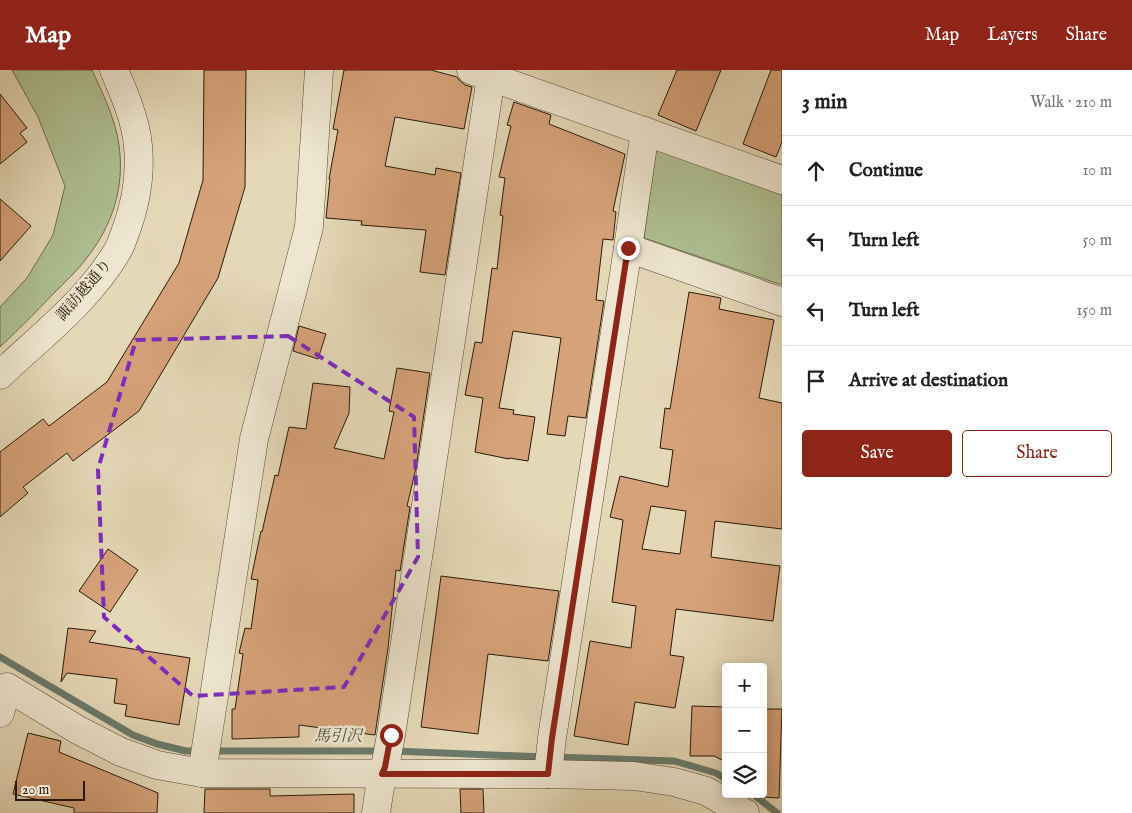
<!DOCTYPE html>
<meta charset="utf-8">
<style>
:root{--surface:#fff;--page:#f6f6f6;--text:#202124;--muted:#757577;--line:#e0e0e0;--accent:#8f2418}
body{margin:0;font-family:"IM FELL English","Noto Serif JP",serif;background:var(--page);color:var(--text)}
.controls{position:absolute;right:15px;bottom:15px;display:grid;overflow:hidden;border-radius:5px;box-shadow:0 2px 12px #0003}
.controls button{width:45px;height:45px;display:grid;place-items:center;padding:0;border:0;border-bottom:1px solid var(--line);background:var(--surface);color:var(--text);font:25px sans-serif}
.scale{position:absolute;left:15px;bottom:12px;width:70px;box-sizing:border-box;padding-left:5px;border:2px solid #281b0a;border-top:0;font-size:14px;line-height:18px;white-space:nowrap;color:#281b0a;-webkit-text-stroke:4px #eee6d0;paint-order:stroke}
.stop{position:absolute;width:15px;height:15px;margin:-11px;border:4px solid #8f2418;border-radius:50%;background:#fff}
.stop.end{background:#8f2418;border-color:#fff;box-shadow:0 1px 5px #0008}
.list{margin:0;padding:0;list-style:none}
h2{display:flex;justify-content:space-between;align-items:center;height:65px;margin:0;padding:0 20px;font-size:21px}
h2 small{font-size:16px;font-weight:400;color:var(--muted)}
.list li{display:grid;grid-template-columns:32px 1fr auto;gap:15px;align-items:center;box-sizing:border-box;height:70px;padding:0 20px;border-top:1px solid var(--line)}
.list b{display:block;font-size:19px;white-space:nowrap}
.list em{font-size:16px;font-style:normal;color:var(--muted)}
.actions{display:flex;gap:10px;padding:15px 20px}
.actions a{flex:1;padding:11px 0;border:1px solid var(--accent);border-radius:5px;text-align:center;font-size:18px;color:var(--accent)}
.actions .main{background:var(--accent);color:#fff}
.icon{flex:none;width:28px;height:28px;fill:none;stroke:currentColor;stroke-width:2;stroke-linecap:round;stroke-linejoin:round}
.map{position:relative;flex:none;width:782px;height:743px;overflow:hidden}
header{display:flex;align-items:center;gap:30px;box-sizing:border-box;height:70px;padding:0 25px;background:var(--accent);color:#fff}
header strong{font-size:24px}
nav{display:flex;gap:28px;margin-inline-start:auto;font-size:18px}
main{display:flex}
aside{flex:1;background:var(--surface)}
.map>svg:first-child{display:block}
.green{fill:#afc093;stroke:#6c6e4e}
.lines{fill:none;stroke-linecap:round;stroke-linejoin:round}
.stream{stroke:#6a7a6b;stroke-width:7}
.building{fill:#d6a27a;stroke:#281b0a;fill-rule:evenodd}
.minor-casing{stroke:#574a35;stroke-width:29}
.minor{stroke:#eee6d0;stroke-width:28}
.route{stroke:#8f2418;stroke-width:6}
.marked{fill:none;stroke:#7b2cbf;stroke-width:4;stroke-dasharray:10 6;stroke-linejoin:round}
.labels{text-anchor:middle;dominant-baseline:central;stroke-width:5;stroke-linejoin:round;paint-order:stroke}
.street-label{font-size:15px;fill:#281b0a;stroke:#eee6d0}
.water-label{font-size:16px;font-style:italic;fill:#494b3a;stroke:#eee6d0}
</style>
<header>
<strong>Map</strong>
<nav><a>Map</a><a>Layers</a><a>Share</a></nav>
</header>
<main>
<div class="map">
<svg width="782" height="743" viewBox="0 0 782 743">
<rect width="100%" height="100%" fill="#e5d8b7"/>
<filter id="stains"><feTurbulence type="fractalNoise" baseFrequency=".004" numOctaves="4"/><feColorMatrix values="0 0 0 0 .2 0 0 0 0 .09 0 0 0 0 .02 0 0 0 .5 -.17"/></filter>
<radialGradient id="worn" r=".72"><stop offset=".6" stop-color="#630" stop-opacity="0"/><stop offset="1" stop-color="#630" stop-opacity=".3"/></radialGradient>
<g class="green">
<path d="M 12,0 L 92,0 C 103,24 115,48 119,75 C 125,118 112,156 86,189 C 77,201 65,212 54,223 C 37,241 19,259 0,277 L 0,237 L 27,208 L 53,165 L 65,116 L 38,47 Z"/>
<path d="M 657,74 L 782,122 L 782,215 L 644,168 Z"/>
</g>
<g class="lines">
<g class="stream">
<path d="M 0,587 L 133,665 L 157,674 L 186,681 L 201,681"/>
<path d="M 212,681 L 384,681"/>
<path d="M 394,681 L 544,687"/>
<path d="M 554,687 L 674,691 L 716,703 L 726,709"/>
<path d="M 753,724 L 777,743"/>
</g>
</g>
<g class="building">
<path d="M 204,0 L 246,0 L 245,117 L 218,208 L 139,341 L 73,391 L 67,383 L 23,417 L 28,423 L 0,447 L 0,382 L 43,349 L 49,356 L 107,312 L 179,193 L 203,110 Z"/>
<path d="M 344,0 L 431,0 L 457,7 L 459,10 L 465,15 L 472,17 L 464,59 L 395,47 L 385,96 L 435,105 L 436,98 L 461,103 L 445,205 L 420,202 L 426,160 L 361,155 L 362,151 L 326,148 L 330,109 L 329,109 L 338,60 L 333,59 Z"/>
<path d="M 677,0 L 721,0 L 696,61 L 658,45 Z"/>
<path d="M 771,0 L 782,0 L 782,72 L 776,87 L 743,74 Z"/>
<path d="M 0,24 L 27,58 L 20,63 L 27,72 L 0,94 Z"/>
<path d="M 514,32 L 551,45 L 549,54 L 625,84 L 613,141 L 616,142 L 613,170 L 603,169 L 596,230 L 604,231 L 586,348 L 568,346 L 565,366 L 547,364 L 561,268 L 513,261 L 499,338 L 514,340 L 513,344 L 535,347 L 528,391 L 509,388 L 509,389 L 475,382 L 483,328 L 465,325 L 475,272 L 482,273 L 492,198 L 497,199 L 503,146 L 500,145 L 505,108 L 499,107 L 511,56 L 507,55 Z"/>
<path d="M 0,129 L 31,156 L 0,191 Z"/>
<path d="M 689,222 L 721,228 L 719,239 L 774,250 L 759,328 L 782,333 L 782,459 L 715,451 L 711,487 L 780,496 L 773,551 L 676,539 L 670,585 L 684,587 L 675,638 L 635,632 L 628,675 L 574,666 L 590,571 L 631,578 L 636,536 L 612,532 L 623,450 L 610,447 L 620,406 L 668,417 L 673,380 L 660,378 L 665,338 L 670,339 ZM 651,436 L 686,441 L 680,484 L 642,479 Z"/>
<path d="M 299,256 L 326,264 L 318,289 L 293,281 Z"/>
<path d="M 397,298 L 430,303 L 416,398 L 407,436 L 410,437 L 400,501 L 396,500 L 388,578 L 375,665 L 299,655 L 299,667 L 232,669 L 232,639 L 235,639 L 243,584 L 239,583 L 245,558 L 251,559 L 258,510 L 251,509 L 261,461 L 262,462 L 275,405 L 278,406 L 289,357 L 306,359 L 313,313 L 350,317 L 349,343 L 334,378 L 384,389 L 394,342 L 389,341 Z"/>
<path d="M 108,479 L 138,500 L 110,542 L 79,521 Z"/>
<path d="M 441,506 L 559,521 L 548,591 L 488,584 L 478,664 L 421,657 Z"/>
<path d="M 68,558 L 96,561 L 89,572 L 190,588 L 179,655 L 125,646 L 127,635 L 114,633 L 117,609 L 67,603 L 61,612 Z"/>
<path d="M 692,636 L 726,637 L 726,692 L 714,686 L 690,686 Z"/>
<path d="M 763,639 L 782,639 L 779,728 L 763,727 Z"/>
<path d="M 28,663 L 61,671 L 59,682 L 158,723 L 157,743 L 74,743 L 74,738 L 13,724 Z"/>
<path d="M 205,719 L 270,719 L 270,726 L 354,724 L 354,743 L 204,743 Z"/>
<path d="M 460,719 L 483,719 L 484,743 L 461,743 Z"/>
</g>
<g class="lines">
<g class="minor-casing">
<g id="minor">
<path d="M 471,0 L 782,110"/>
<path d="M 628,178 L 782,232"/>
<path d="M 0,305 C 41,266 89,230 118,180 C 121,175 123,168 125,163 C 136,134 141,107 138,76 C 136,51 124,23 114,0"/>
<path d="M 0,643 L 7,617 L 78,660 L 121,682 L 157,695 L 202,703 L 548,704 L 634,706 L 674,712 L 706,721 L 745,743"/>
<path d="M 202,703 L 254,369 L 309,157 L 319,0"/>
<path d="M 548,704 L 552,668 L 628,178 L 645,61"/>
<path d="M 376,743 L 382,704 L 385,697 L 391,665 L 492,0"/>
</g>
</g>
<use href="#minor" class="minor"/>
</g>
<g class="lines">
<path class="route" d="M 391,665 L 385,697 L 382,704 L 548,704 L 552,668 L 628,178"/>
</g>
<path class="marked" d="M 288,266 L 414,347 L 418,487 L 344,617 L 193,626 L 104,547 L 98,399 L 136,270 Z"/>
<g class="labels">
<g class="street-label">
<text transform="translate(84 220) rotate(-49)">諏訪越通り</text>
</g>
<g class="water-label">
<text x="338" y="667">馬引沢</text>
</g>
</g>
<rect width="100%" height="100%" filter="url(#stains)"/>
<rect width="100%" height="100%" fill="url(#worn)"/>
</svg>
<div class="controls">
<button>+</button>
<button>−</button>
<button><svg class="icon" aria-label="layers" viewBox="0 0 24 24"><path d="M12 4l9 5-9 5-9-5zM3 14l9 5 9-5"/></svg></button>
</div>
<div class="scale">20 m</div>
<div class="stop" style="left:391px;top:665px"></div>
<div class="stop end" style="left:628px;top:178px"></div>
</div>
<aside>
<h2>3 min<small>Walk · 210 m</small></h2>
<ul class="list">
<li><svg class="icon" aria-label="ahead" viewBox="0 0 24 24"><path d="M12 20V5M6 11l6-6 6 6"/></svg><div><b>Continue</b></div><em>10 m</em></li>
<li><svg class="icon" aria-label="left" viewBox="0 0 24 24"><path d="M17 20v-9H6M10 6l-5 5 5 5"/></svg><div><b>Turn left</b></div><em>50 m</em></li>
<li><svg class="icon" aria-label="left" viewBox="0 0 24 24"><path d="M17 20v-9H6M10 6l-5 5 5 5"/></svg><div><b>Turn left</b></div><em>150 m</em></li>
<li><svg class="icon" aria-label="arrive" viewBox="0 0 24 24"><path d="M6 21V4h12l-3 4 3 4H6"/></svg><div><b>Arrive at destination</b></div></li>
</ul>
<div class="actions"><a class="main">Save</a><a>Share</a></div>
</aside>
</main>
